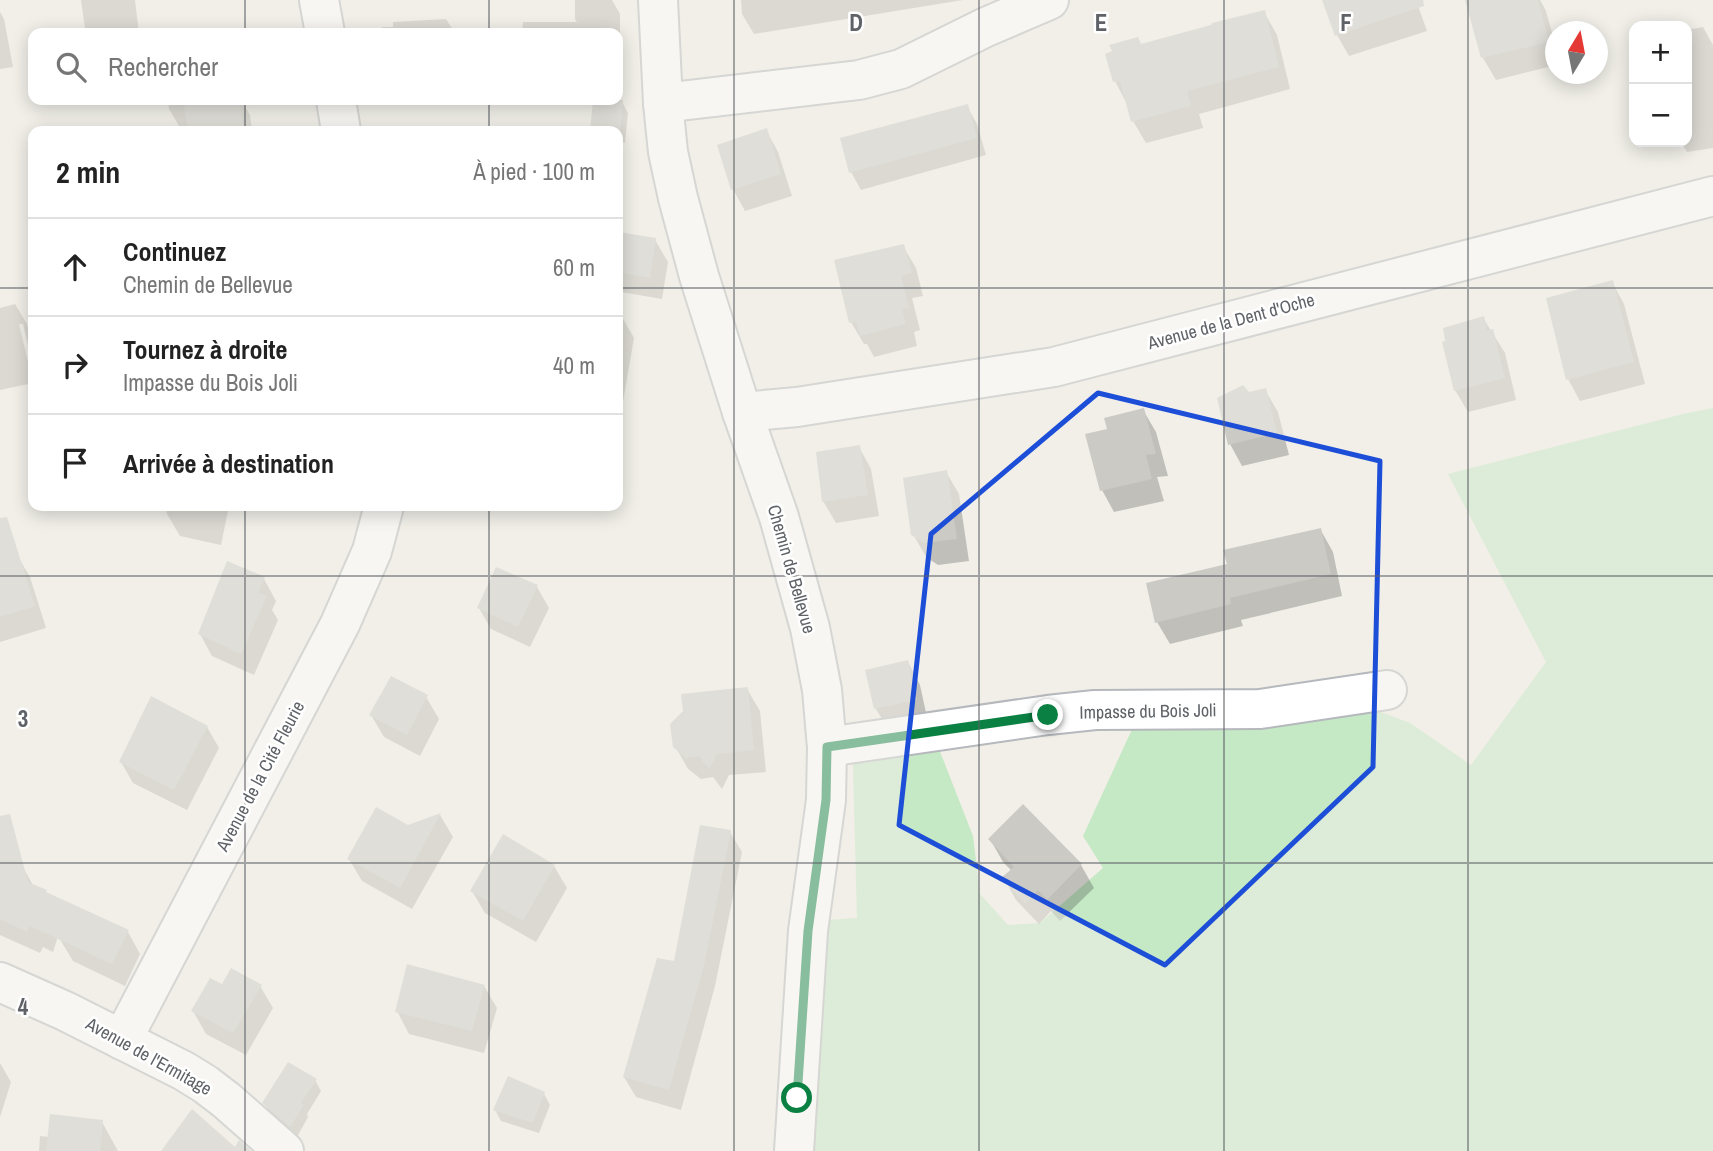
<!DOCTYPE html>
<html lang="fr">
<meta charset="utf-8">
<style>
:root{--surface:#fff;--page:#f6f6f6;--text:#222;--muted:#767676;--line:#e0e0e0}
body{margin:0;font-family:"Archivo Narrow",sans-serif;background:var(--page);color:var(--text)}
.controls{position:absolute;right:21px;top:21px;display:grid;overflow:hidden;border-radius:14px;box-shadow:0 4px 18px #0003}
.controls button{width:63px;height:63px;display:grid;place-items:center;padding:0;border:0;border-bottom:2px solid var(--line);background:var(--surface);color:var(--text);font:35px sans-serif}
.compass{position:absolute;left:1545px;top:21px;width:63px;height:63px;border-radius:50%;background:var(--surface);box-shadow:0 4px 18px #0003;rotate:10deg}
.stop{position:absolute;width:21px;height:21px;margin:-16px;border:5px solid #0b8043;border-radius:50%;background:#fff}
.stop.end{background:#0b8043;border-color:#fff;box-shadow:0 2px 7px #0008}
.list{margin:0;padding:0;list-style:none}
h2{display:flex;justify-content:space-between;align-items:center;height:91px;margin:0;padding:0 28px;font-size:30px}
h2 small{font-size:23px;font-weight:400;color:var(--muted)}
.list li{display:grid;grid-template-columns:46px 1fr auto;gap:21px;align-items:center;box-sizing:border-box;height:98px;padding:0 28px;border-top:2px solid var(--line)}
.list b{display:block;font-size:26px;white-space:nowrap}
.list p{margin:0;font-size:23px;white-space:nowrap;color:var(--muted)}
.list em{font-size:23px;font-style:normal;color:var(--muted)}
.icon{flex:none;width:38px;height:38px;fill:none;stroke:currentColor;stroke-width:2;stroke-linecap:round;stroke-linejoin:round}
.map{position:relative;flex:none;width:1713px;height:1151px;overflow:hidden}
.search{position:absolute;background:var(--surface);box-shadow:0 4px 18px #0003;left:28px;top:28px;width:595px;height:77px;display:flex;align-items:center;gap:18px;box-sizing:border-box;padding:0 24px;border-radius:14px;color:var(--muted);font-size:26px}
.panel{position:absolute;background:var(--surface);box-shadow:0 4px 18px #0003;left:28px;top:126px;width:595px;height:385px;border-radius:14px}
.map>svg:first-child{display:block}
.green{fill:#c5e8c5}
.shadow{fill:#0003}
.building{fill:#cccac5}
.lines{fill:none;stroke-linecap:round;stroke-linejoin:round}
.street-casing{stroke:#b5b8bc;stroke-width:42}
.street{stroke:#fff;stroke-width:38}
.route{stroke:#0b8043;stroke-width:9}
.marked{fill:none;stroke:#1d4ed8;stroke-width:5;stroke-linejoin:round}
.grid{fill:none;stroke:#5f6368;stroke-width:2;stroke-opacity:0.55}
.labels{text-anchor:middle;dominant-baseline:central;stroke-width:5;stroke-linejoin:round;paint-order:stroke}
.street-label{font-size:18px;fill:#5f6368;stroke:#fff}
.grid-label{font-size:23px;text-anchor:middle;font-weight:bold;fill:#5f6368;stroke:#fff;stroke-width:5;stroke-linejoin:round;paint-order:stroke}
</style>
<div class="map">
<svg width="1713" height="1151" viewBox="0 0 1713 1151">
<rect width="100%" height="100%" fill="#f1efe8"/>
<path class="green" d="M 1713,408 L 1713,1151 L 807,1151 L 826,920 L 857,918 L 853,764 L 939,749 L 973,836 L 980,894 L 1008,925 L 1040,923 L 1103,868 L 1083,836 L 1134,725 L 1362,705 L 1410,723 L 1471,765 L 1546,662 L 1448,474 L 1683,414 Z"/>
<g class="shadow">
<path d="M 81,0 L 135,0 L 139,33 L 87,33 L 85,29 Z"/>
<path d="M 575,0 L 612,0 L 620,14 L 620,42 L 618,42 L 618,33 L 522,33 L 523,22 L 577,22 L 575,19 Z"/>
<path d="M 741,0 L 963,0 L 754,34 L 742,14 Z"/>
<path d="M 1324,0 L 1416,0 L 1427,31 L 1349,56 L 1337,35 Z"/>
<path d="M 1470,0 L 1540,0 L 1546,11 L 1556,47 L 1556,65 L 1496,80 L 1483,58 L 1468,5 Z"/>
<path d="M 0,12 L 4,19 L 13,67 L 0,69 Z"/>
<path d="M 1264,12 L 1277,35 L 1290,89 L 1199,114 L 1203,128 L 1146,143 L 1133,121 L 1127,104 L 1115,81 L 1141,46 Z"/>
<path d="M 446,19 L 455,33 L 383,33 L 382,27 L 393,27 L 393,22 Z"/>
<path d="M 1703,27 L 1713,45 L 1713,148 L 1687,152 L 1681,142 L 1687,142 L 1687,30 Z"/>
<path d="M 168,100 L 241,100 L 250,115 L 252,131 L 190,130 L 182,131 L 169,109 Z"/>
<path d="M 595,100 L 622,102 L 628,113 L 625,143 L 618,142 L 618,131 L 593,131 Z"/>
<path d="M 967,106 L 977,124 L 986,155 L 861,190 L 851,172 Z"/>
<path d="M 766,130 L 778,152 L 792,196 L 745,211 L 733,189 Z"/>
<path d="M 618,233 L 655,240 L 668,262 L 662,299 L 621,292 L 618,287 Z"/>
<path d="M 903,246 L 916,268 L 923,296 L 912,298 L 920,330 L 914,332 L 917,346 L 874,357 L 867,344 L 864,344 L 851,322 Z"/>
<path d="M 1612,282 L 1624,304 L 1645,384 L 1580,401 L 1568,379 Z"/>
<path d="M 15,304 L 27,324 L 33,351 L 33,366 L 23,324 L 19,324 L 30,370 L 33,369 L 33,383 L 0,390 L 0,308 Z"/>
<path d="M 618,317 L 622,317 L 634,338 L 621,413 L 618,412 Z"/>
<path d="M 1483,318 L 1505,353 L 1516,400 L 1468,412 L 1455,390 Z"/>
<path d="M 1265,390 L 1278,412 L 1289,455 L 1242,466 L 1230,444 L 1249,394 Z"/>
<path d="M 1143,410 L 1156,432 L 1168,476 L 1157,477 L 1164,501 L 1114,512 L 1102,490 L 1109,430 Z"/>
<path d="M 859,447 L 871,469 L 879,516 L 836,523 L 823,501 Z"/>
<path d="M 946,472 L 959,494 L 969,561 L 938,565 L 926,557 L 913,534 Z"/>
<path d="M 166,506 L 229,506 L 221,545 L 180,536 L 167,514 Z"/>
<path d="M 1320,529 L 1333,552 L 1342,596 L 1241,620 L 1243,626 L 1170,644 L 1157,622 L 1229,565 Z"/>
<path d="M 17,555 L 30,577 L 46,628 L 0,642 L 0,561 Z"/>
<path d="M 264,579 L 276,601 L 272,610 L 278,620 L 254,675 L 212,656 L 200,634 Z"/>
<path d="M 537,587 L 549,608 L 530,647 L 491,629 L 479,608 Z"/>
<path d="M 908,662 L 920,685 L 928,722 L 889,731 L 876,709 L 867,671 Z"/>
<path d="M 747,689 L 760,711 L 766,772 L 729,775 L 722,789 L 713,777 L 701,779 L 688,769 L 675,746 Z"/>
<path d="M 426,697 L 439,719 L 420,756 L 384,737 L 371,715 Z"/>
<path d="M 207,727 L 219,748 L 187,810 L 133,783 L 121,762 Z"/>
<path d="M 1023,806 L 1081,865 L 1094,888 L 1060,921 L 1051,911 L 1039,924 L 1016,900 L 1004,878 L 1012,871 L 1003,862 L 990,839 Z"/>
<path d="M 440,815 L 453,837 L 412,909 L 362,881 L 349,859 L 408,827 Z"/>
<path d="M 730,832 L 742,852 L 715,986 L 681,1110 L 636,1097 L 624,1077 L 676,963 Z"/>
<path d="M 554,866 L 567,888 L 536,942 L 485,913 L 472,891 Z"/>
<path d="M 23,867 L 34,887 L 47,894 L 128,932 L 140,954 L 125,986 L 73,961 L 58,936 L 53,952 L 43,947 L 40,953 L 0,935 L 0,871 Z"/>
<path d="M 260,986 L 273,1008 L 246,1055 L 206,1034 L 193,1011 L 223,987 Z"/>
<path d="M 484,986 L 497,1008 L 484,1053 L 409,1034 L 397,1011 Z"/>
<path d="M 0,1063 L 11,1082 L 0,1117 Z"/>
<path d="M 315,1080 L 321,1091 L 307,1114 L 308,1117 L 297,1137 L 271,1114 L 264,1103 Z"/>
<path d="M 544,1094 L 550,1105 L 539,1133 L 501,1121 L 495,1110 Z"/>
<path d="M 102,1122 L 118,1151 L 39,1151 L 40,1136 L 49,1137 Z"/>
</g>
<g class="building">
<path d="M 1322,0 L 1423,0 L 1424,6 L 1335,36 Z"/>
<path d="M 1465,0 L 1538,0 L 1549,42 L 1481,58 Z"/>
<path d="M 1265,10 L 1279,67 L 1187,91 L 1191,106 L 1131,122 L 1120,81 L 1113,82 L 1105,54 L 1112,51 L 1109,45 L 1138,37 L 1141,44 L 1211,25 L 1212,23 Z"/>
<path d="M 183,100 L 239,100 L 244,131 L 188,131 Z"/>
<path d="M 593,100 L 623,100 L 620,133 L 618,131 L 590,131 Z"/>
<path d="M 968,104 L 977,138 L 849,173 L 840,138 Z"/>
<path d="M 767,128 L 781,174 L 731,190 L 717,145 Z"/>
<path d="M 618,232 L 656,238 L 650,278 L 618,272 Z"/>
<path d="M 904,244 L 912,273 L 901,276 L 909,308 L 902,309 L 906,324 L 860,336 L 856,322 L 849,323 L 834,260 Z"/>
<path d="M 1613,280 L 1634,362 L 1566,380 L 1546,298 Z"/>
<path d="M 1484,316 L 1487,330 L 1493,329 L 1505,378 L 1454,391 L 1442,342 L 1445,341 L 1443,328 Z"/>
<path d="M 1243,385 L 1249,392 L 1266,388 L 1277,433 L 1228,445 L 1217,398 Z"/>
<path d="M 1144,408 L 1156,454 L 1146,455 L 1152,479 L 1100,491 L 1085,434 L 1107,429 L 1104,418 Z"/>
<path d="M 860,445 L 868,495 L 822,502 L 816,452 Z"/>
<path d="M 947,470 L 957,539 L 924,543 L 911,535 L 903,478 Z"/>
<path d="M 7,517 L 35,606 L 0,617 L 0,518 Z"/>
<path d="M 1321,528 L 1331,574 L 1230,598 L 1231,604 L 1155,623 L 1146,583 L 1227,564 L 1223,550 Z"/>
<path d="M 227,561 L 265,577 L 258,593 L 267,596 L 241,654 L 198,634 Z"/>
<path d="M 496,567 L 538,585 L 518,627 L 477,608 Z"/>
<path d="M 908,660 L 917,700 L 874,709 L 865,670 Z"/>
<path d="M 391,676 L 428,695 L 407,735 L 369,715 Z"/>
<path d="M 748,687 L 754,750 L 717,754 L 709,769 L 699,756 L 686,758 L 673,747 L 670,724 L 683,711 L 681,694 Z"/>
<path d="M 151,696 L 208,726 L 174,790 L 119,762 Z"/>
<path d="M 1023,804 L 1082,864 L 1047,900 L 1038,890 L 1025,903 L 1001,878 L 1014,867 L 988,839 Z"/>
<path d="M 376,807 L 408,825 L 441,813 L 400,888 L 347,859 Z"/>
<path d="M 10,814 L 28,882 L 47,890 L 46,892 L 129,930 L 112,964 L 30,926 L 27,932 L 0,919 L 0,816 Z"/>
<path d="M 700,825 L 731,830 L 704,965 L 669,1090 L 623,1077 L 657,958 L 674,961 Z"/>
<path d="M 503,834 L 555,865 L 523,921 L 470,891 Z"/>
<path d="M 407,964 L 485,985 L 472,1031 L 395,1012 Z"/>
<path d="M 231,968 L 262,985 L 233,1033 L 191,1011 L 210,978 L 222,984 Z"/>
<path d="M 288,1062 L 317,1079 L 301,1103 L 304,1105 L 290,1127 L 262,1103 Z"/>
<path d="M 508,1076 L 545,1092 L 533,1123 L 493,1110 Z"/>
<path d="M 192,1109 L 235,1147 L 239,1140 L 251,1151 L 161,1151 Z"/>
<path d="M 50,1114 L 103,1120 L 100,1151 L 46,1151 Z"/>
</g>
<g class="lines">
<g class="street-casing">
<g id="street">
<path d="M 319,0 L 325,33"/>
<path d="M 658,0 L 663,103 L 668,152 L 678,198 L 699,276 L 742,412 L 779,517 L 810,628 L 822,690 L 827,747 L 826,800 L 808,931 L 794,1151"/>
<path d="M 336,100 L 341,131"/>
<path d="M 663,103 L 859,80 L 901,69 L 986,27 L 1049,0"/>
<path d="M 742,412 L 797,407 L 1054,367 L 1713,196"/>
<path d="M 827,747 L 1048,715 L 1095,710 L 1260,709 L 1387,690"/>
<path d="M 0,982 L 65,1011 L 184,1071 L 205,1084 L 226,1100 L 284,1151"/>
<path d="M 122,1040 L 340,624 L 372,551 L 384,506"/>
</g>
</g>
<use href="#street" class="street"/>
</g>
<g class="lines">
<path class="route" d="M 797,1098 L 808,931 L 826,800 L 827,747 L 1048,715"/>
</g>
<path d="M0 0H1713V1151H0ZM 1098,393 L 1380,461 L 1373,767 L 1165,965 L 899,825 L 931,534 Z" fill="#f1efe8" fill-opacity=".55" fill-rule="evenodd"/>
<path class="marked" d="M 1098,393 L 1380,461 L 1373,767 L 1165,965 L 899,825 L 931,534 Z"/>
<path class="grid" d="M 245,0 L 245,33M 489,0 L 489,33M 734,0 L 734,1151M 979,0 L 979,1151M 1224,0 L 1224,1151M 1468,0 L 1468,1151M 245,100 L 245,131M 489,100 L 489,131M 0,288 L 33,288M 618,288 L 1713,288M 245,506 L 245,1151M 489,506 L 489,1151M 0,576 L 1713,576M 0,863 L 1713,863"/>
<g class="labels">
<g class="street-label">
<text transform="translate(1231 321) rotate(-15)">Avenue de la Dent d'Oche</text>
<text transform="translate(792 569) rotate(74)">Chemin de Bellevue</text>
<text transform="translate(1148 711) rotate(-1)">Impasse du Bois Joli</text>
<text transform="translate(260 776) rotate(-62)">Avenue de la Cité Fleurie</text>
<text transform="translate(149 1056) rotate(29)">Avenue de l'Ermitage</text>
</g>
</g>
<g class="grid-label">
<text x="856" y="31">D</text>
<text x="1101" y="31">E</text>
<text x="1346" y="31">F</text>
<text x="23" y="727">3</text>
<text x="23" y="1015">4</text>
</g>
</svg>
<div class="controls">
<button>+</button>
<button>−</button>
</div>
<svg class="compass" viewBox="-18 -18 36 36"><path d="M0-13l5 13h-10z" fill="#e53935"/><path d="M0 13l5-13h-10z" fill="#767676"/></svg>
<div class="stop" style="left:797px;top:1098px"></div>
<div class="stop end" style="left:1048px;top:715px"></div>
<div class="search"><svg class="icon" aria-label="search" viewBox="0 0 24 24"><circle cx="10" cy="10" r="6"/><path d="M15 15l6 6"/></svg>Rechercher</div>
<section class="panel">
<h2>2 min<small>À pied · 100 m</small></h2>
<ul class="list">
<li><svg class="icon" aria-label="ahead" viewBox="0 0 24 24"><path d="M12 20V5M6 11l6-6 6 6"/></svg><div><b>Continuez</b><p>Chemin de Bellevue</p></div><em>60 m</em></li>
<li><svg class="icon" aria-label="right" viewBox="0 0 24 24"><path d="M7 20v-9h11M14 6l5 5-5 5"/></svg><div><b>Tournez à droite</b><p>Impasse du Bois Joli</p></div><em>40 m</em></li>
<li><svg class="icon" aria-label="arrive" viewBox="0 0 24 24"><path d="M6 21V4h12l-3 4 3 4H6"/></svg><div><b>Arrivée à destination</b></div></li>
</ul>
</section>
</div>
